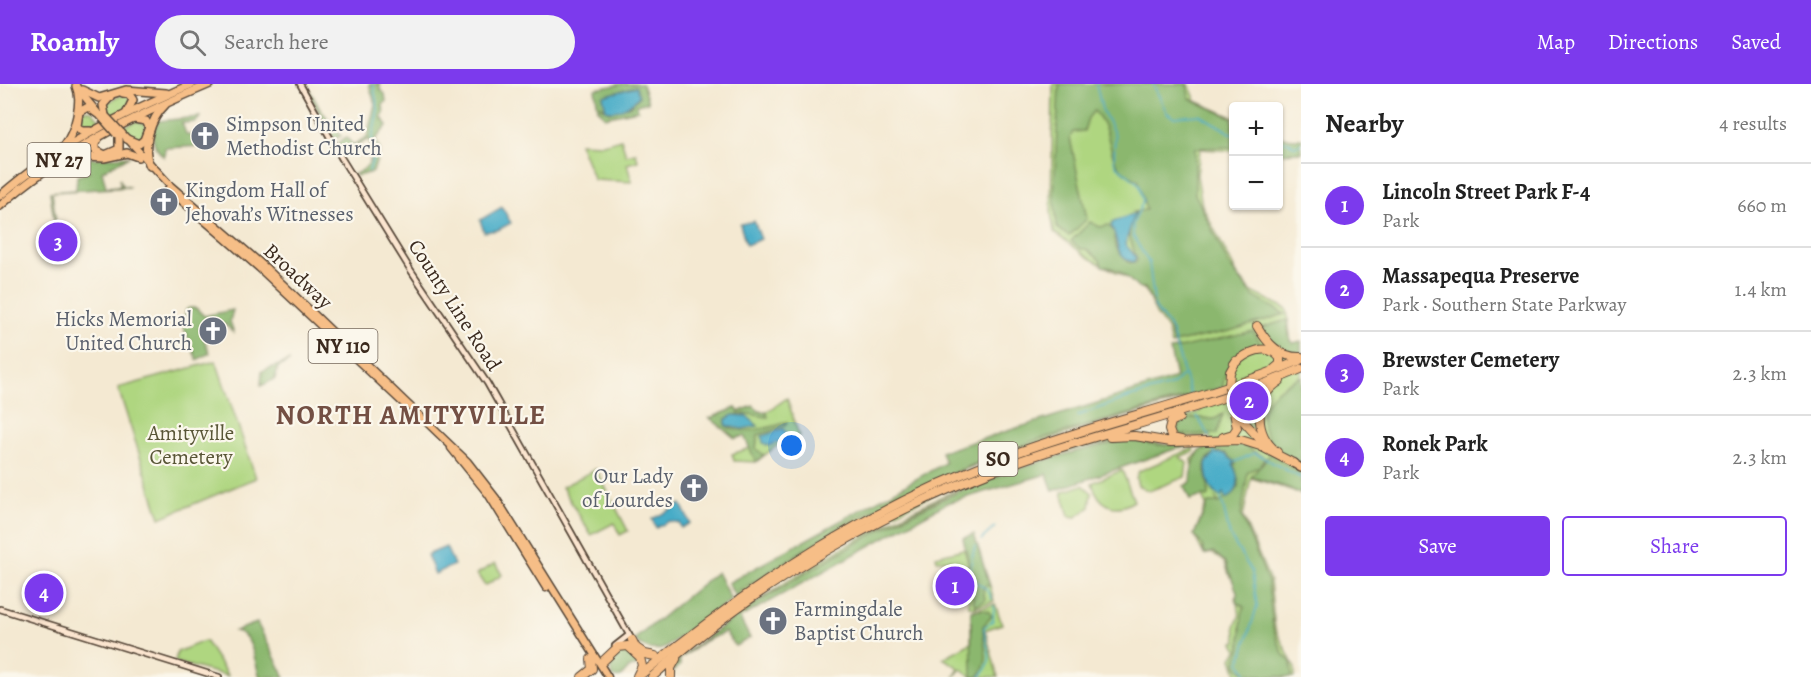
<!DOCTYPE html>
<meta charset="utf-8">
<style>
:root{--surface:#fff;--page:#f2f2f2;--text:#222;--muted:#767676;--line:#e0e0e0;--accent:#7c3aed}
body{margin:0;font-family:Alegreya,serif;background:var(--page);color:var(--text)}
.controls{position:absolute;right:18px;top:18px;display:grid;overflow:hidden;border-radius:6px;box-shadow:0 2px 4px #0004}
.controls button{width:54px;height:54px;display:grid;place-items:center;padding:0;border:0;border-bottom:2px solid var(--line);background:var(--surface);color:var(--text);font:30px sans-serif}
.you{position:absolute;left:792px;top:362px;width:21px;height:21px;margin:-15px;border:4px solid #fff;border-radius:50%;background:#1a73e8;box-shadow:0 0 0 9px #1a73e833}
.badge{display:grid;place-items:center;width:39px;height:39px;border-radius:50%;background:var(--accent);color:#fff;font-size:20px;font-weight:700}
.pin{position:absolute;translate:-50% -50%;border:3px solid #fff;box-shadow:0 2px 6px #0006}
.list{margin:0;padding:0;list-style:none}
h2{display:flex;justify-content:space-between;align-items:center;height:78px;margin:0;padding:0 24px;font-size:26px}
h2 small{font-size:20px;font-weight:400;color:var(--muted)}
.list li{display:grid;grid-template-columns:39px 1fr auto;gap:18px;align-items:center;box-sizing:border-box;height:84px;padding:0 24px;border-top:2px solid var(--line)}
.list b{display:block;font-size:22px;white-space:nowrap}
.list p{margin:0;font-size:20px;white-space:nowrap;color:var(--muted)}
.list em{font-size:20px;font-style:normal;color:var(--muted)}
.actions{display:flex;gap:12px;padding:18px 24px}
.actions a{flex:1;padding:14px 0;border:2px solid var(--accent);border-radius:6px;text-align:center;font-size:21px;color:var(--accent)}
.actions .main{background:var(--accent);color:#fff}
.icon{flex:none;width:33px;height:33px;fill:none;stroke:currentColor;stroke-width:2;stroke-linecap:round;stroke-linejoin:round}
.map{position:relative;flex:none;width:1301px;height:593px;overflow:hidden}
header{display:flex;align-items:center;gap:36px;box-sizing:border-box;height:84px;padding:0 30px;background:var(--accent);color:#fff}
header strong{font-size:28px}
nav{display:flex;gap:33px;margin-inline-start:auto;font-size:21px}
.search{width:420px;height:54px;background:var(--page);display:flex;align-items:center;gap:15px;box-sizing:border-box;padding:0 21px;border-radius:33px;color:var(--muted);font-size:22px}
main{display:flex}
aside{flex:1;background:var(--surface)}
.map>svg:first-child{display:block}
.green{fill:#afd680;stroke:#75804f;stroke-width:1.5}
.forest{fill:#8bb76e;stroke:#637046;stroke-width:1.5;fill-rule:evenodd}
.water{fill:#47acc7;stroke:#416b72;stroke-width:1.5}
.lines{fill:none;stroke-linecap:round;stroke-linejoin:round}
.stream{stroke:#47acc7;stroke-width:1.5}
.secondary-casing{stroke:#574739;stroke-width:8}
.primary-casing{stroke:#574739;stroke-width:9}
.trunk-casing{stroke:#574739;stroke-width:10}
.motorway-casing{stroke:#574739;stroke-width:10}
.secondary{stroke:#fbe5cf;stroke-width:4.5}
.primary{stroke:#f6be87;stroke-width:6}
.trunk{stroke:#f6be87;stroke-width:7}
.motorway{stroke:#f6be87;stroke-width:8}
.primary-bridge-casing{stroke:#574739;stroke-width:9;stroke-linecap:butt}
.motorway-bridge-casing{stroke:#574739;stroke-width:10;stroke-linecap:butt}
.primary-bridge{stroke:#f6be87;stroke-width:6}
.motorway-bridge{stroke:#f6be87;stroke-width:8}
.labels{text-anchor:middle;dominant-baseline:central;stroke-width:4.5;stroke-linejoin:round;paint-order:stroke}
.shield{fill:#fbf7ec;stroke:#75685c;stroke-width:1.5}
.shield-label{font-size:20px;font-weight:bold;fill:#3b2a1e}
.worship-label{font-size:21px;fill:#5b616d;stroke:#fbf7ec;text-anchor:start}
.street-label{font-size:21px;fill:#3b2a1e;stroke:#fbf7ec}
.park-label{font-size:21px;fill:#585536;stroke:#fbf7ec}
.district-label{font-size:27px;font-weight:bold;letter-spacing:1.5px;fill:#734f43;stroke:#fbf7ec}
</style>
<header>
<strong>Roamly</strong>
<div class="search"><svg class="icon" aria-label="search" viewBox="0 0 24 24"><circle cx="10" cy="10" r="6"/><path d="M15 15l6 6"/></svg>Search here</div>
<nav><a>Map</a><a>Directions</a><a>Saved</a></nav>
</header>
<main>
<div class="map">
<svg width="1301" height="593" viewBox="0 0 1301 593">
<rect width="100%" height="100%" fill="#fbf7ec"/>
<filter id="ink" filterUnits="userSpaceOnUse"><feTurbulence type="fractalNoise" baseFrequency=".0167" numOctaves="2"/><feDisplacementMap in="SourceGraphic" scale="12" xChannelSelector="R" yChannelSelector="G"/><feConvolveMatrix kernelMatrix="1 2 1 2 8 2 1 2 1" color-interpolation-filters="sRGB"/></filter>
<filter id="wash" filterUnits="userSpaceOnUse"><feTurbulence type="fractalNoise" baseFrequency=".008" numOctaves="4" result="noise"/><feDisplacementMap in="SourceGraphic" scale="24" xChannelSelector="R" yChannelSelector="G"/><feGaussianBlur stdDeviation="1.35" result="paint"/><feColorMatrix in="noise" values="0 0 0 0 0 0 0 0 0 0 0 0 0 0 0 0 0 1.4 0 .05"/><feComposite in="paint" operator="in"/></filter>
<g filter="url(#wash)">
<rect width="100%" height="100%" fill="#f4e9d2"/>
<g class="green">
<path d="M 1053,0 L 1189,0 L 1196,17 L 1233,33 L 1233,67 L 1200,65 L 1197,91 L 1202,121 L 1238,192 L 1252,208 L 1287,225 L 1292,270 L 1301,270 L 1295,272 L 1301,275 L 1301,409 L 1251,394 L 1243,433 L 1270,497 L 1275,544 L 1295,584 L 1295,593 L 1238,593 L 1232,574 L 1237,566 L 1234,558 L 1237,557 L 1235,542 C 1242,528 1240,530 1235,514 L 1238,508 L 1234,495 L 1230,493 L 1225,479 L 1213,469 L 1204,471 L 1194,451 L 1206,421 L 1202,413 L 1192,411 L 1192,375 L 1208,359 C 1191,362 1171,364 1154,361 C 1145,360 1136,355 1127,356 C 992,371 855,457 743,528 L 745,531 L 740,534 L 738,531 L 679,575 L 672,593 L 673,582 L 681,572 C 782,496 885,431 1003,387 C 1040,373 1078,360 1117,354 C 1131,352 1144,357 1158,359 C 1175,362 1194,359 1212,358 L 1210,353 L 1178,354 L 1171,349 L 1172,339 L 1201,327 L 1199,322 C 1128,342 1057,360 989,387 C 900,422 818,468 740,523 L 738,518 L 816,467 L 863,440 L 957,396 L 1061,357 L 1197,317 L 1195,313 C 1133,331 1069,347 1008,369 C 911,404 820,455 736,514 L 738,508 L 846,439 L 955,388 L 1033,357 L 1195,312 L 1177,263 L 1175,260 L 1171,261 L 1167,245 L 1156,230 L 1146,207 L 1128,194 L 1089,174 L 1054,148 L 1051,129 Z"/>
<path d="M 122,11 L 131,13 L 128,25 L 111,33 L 106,27 L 106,19 Z"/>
<path d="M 83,26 L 92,27 L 102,39 L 88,46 L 78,42 Z"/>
<path d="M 136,37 L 146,40 L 141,57 L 132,57 L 121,44 Z"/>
<path d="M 621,55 L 626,71 L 636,69 L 638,77 L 627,80 L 632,98 L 594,96 L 579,59 L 603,60 Z"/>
<path d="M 216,277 L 256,394 L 160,434 L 118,304 Z"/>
<path d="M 787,314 L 799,352 L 778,361 L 756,378 L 734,377 L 732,370 L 750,364 L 745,352 L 735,354 L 710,334 L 736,324 L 738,328 L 753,322 L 759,327 L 767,328 Z"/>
<path d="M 1193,364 L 1194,367 L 1180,373 L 1187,379 L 1185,393 L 1149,407 L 1138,402 L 1136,394 L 1139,387 Z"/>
<path d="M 596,385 L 628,447 L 620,451 L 614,439 L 591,451 L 562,403 Z"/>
<path d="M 1122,386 L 1134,417 C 1114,430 1099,421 1092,399 Z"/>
<path d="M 1083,401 L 1092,409 L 1090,423 L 1076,433 L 1069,432 L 1062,408 Z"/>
<path d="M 964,465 L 969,481 L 965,484 L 975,522 L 986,501 L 990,502 L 994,517 L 974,524 L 969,522 L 968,511 L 936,500 L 948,493 L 950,476 L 937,476 L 936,472 Z"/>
<path d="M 495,479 L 502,491 L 485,502 L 477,490 Z"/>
<path d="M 995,520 L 1002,540 L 985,546 L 998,593 L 972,593 L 961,585 L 954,593 L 959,584 L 943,574 L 971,559 L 971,527 Z"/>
<path d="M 204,557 L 206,558 L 228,592 L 175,578 L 177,568 Z"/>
</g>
<g class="forest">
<path d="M 369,0 L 380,0 L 380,5 L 385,10 L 386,17 L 383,21 L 384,30 L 381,32 L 387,42 L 375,56 L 380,66 L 373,88 L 357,92 L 355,90 C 372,83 374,71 369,55 L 344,68 L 337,60 L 346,53 L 353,61 L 367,53 L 375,20 Z"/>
<path d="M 622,0 L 642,0 L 648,18 L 637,21 L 638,26 L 605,33 L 598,25 L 595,5 ZM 636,3 L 638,14 L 630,22 L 609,28 L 599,21 L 606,24 L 603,12 Z"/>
<path d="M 1059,0 L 1187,0 L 1189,13 L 1194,17 L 1233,34 L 1233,63 L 1195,64 L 1195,110 L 1229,181 L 1254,213 L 1285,230 L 1230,247 L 1173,259 L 1169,243 L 1154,223 L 1145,204 L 1138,204 C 1124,191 1122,185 1102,182 L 1100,176 L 1086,165 L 1081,165 L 1071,157 L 1090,138 L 1100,143 L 1108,141 L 1115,148 C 1112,161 1119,169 1128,178 L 1135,179 L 1137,176 L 1129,152 L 1130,141 L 1136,130 L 1133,128 L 1146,126 L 1138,96 C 1101,82 1118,52 1094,27 L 1088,34 L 1084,47 L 1073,48 L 1070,54 L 1087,135 L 1069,152 L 1057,144 L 1054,111 Z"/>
<path d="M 308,3 L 319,23 L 341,52 L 334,55 L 307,7 Z"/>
<path d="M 200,33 L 196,38 L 182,39 L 186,50 L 197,53 L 201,62 L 165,64 L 164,73 C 152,62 150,51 158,37 Z"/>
<path d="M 1278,52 L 1295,55 L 1301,54 L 1301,68 L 1279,69 Z"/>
<path d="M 130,72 L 102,87 L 106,103 L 121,102 L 119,94 L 123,102 L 130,103 L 52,108 L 58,154 L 44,158 L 42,149 L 55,144 L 50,108 L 76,106 L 77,92 L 90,88 L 80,75 Z"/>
<path d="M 189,224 L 196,224 L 204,232 L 233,226 L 230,237 L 234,249 L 225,240 L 204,245 L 202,251 L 210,269 L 197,276 L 183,242 L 186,226 Z"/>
<path d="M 1287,236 L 1290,257 L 1294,259 L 1301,257 L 1301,270 C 1280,270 1273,260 1261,244 Z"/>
<path d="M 1253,247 L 1260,258 C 1242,271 1224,278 1223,303 L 1033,357 L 955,388 L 846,439 L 738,508 L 736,514 L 728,499 L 945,379 L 941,368 L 1176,294 L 1170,266 Z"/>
<path d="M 290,277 L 278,283 L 275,295 L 261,302 L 262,287 Z"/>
<path d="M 1301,292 L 1301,379 C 1293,374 1282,371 1276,365 C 1271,361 1269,354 1266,349 C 1251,320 1279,303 1301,292 Z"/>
<path d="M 1261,311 L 1256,330 L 1235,319 Z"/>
<path d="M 753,322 L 759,327 L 767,329 L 768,333 C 750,332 746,325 726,335 L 726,342 C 741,352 773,343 787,338 L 785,342 L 758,351 L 756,365 L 764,371 L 756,378 L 744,352 L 735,354 L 710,334 L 736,324 L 739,328 Z"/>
<path d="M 1223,330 L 1217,350 L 1180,351 L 1177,344 C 1189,330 1200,334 1215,335 Z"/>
<path d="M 1130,356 L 1156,361 L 1198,361 L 1178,364 L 1053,407 L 1047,390 L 947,419 L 745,531 L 743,528 C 866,450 983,381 1130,356 Z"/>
<path d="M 1218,358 L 1221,361 L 1239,358 L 1265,374 L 1260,382 L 1248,388 L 1241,431 L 1268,498 L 1273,544 L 1283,570 L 1291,578 L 1292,593 C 1278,593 1233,593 1236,577 C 1236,573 1239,568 1240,564 C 1242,549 1239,540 1244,523 L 1236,518 L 1237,508 L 1226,479 L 1214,468 L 1204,470 L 1202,461 L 1194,451 L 1208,419 L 1218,419 L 1215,413 L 1219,419 C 1238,406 1243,408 1234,381 L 1236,379 L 1225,369 L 1216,368 C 1194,381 1212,395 1208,413 L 1202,412 L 1190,416 L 1184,402 L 1191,398 C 1192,376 1195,365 1218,358 Z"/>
<path d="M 1271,369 L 1301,391 L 1301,411 L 1289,404 L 1251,393 Z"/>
<path d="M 974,450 L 990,502 L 986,501 L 983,504 L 985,516 L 975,522 L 965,483 L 969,481 L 963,454 Z"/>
<path d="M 717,488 L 731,516 L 664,564 C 654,568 641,564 635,555 Z"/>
<path d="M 982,526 L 988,527 L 992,532 L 983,542 C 982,563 993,574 978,593 L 972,593 L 971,527 Z"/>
<path d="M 738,531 L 750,554 L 735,562 L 725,548 L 705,557 L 680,575 L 680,582 L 673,588 L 679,575 Z"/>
<path d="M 257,539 L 285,593 L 260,593 C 254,579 254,550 235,547 Z"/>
<path d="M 620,567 L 631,567 L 639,576 L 636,582 L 628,585 L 621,593 L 612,593 L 610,580 L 612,572 Z"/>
</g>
<g class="water">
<path d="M 636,3 L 639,12 C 631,21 618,30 606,26 L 603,12 Z"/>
<path d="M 502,123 L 511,139 L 498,146 L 484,148 L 480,136 Z"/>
<path d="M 1135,129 L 1125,160 L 1136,173 L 1134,178 C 1113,175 1119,152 1111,142 L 1113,138 Z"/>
<path d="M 754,137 L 761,155 L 746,161 L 740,140 Z"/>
<path d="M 733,331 L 747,332 L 758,342 L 742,345 L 726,342 L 726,335 Z"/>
<path d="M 783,345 L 789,353 L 769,362 L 763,359 L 762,352 Z"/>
<path d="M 1215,369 L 1225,370 L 1235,378 L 1233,381 C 1240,394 1241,408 1226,415 L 1223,409 L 1221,414 C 1208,405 1206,394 1206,379 Z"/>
<path d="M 681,420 L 690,439 L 681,444 L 679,439 L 669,437 L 656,444 L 652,435 Z"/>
<path d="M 446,463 L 454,481 L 435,490 L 427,471 Z"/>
</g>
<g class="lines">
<g class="stream">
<path d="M 1096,0 L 1102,25 L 1115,51 L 1114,76 L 1117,82 L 1139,100 L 1143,117 L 1133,140 L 1133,152 L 1149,179 L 1155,224 L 1171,245 L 1191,313"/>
<path d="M 1153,0 L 1167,29 L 1174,33 L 1200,31 L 1234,51"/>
<path d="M 1278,57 L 1289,58 L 1294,62 L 1301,60"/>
<path d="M 369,87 L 375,66 L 372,55 L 378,25 L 373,0"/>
<path d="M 1077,332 L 1130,313 L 1173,301 L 1183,291"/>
<path d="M 1197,332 L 1209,352"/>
<path d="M 1212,360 L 1215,370"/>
<path d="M 1235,378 L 1255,369 L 1301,394"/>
<path d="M 1221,413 L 1230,452 L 1252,488 L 1257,522 L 1240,579 L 1249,593"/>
<path d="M 981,456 L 995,443"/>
<path d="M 975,462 C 973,468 968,489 973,495 C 982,505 986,500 992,515"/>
<path d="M 980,593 C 998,572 985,566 984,543 L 993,537 L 994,522"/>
</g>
</g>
</g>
<g filter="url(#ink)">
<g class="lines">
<g class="secondary-casing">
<g id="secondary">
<path d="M 300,0 L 342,75 L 410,185 L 487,299 L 632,556"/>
<path d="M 0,525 L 219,593"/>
<path d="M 615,562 L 629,551"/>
</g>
</g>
<g class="primary-casing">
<g id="primary">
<path d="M 78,5 L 97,28"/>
<path d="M 121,48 L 171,102 L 265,183 L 468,378 L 496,414 L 608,593"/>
<path d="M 168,105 L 259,184 L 404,320"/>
<path d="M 451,364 L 488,410 L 546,504"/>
</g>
</g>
<g class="trunk-casing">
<g id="trunk">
<path d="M 82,6 L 99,14 L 126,6 L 166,9"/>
<path d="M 123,9 L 129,10 L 133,16 L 127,28"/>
<path d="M 105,31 L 103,21 L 110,13"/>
<path d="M 90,47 L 81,47 L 77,42 L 79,28 L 88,23 L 99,31"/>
<path d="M 99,53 L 95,60 L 95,66 L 105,71 L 119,65 L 119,53"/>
<path d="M 127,55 L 139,60 L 144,56 L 149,43 L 146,37 L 134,35"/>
<path d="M 64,62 C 75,48 83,18 76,2"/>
<path d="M 67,72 L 104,74 L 127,69 L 138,73"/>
<path d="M 150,82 C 141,64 151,34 165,21"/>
<path d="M 0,112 C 56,62 124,29 192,0"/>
<path d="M 0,122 C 61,67 135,32 210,0"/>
<path d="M 1293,379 L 1301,384"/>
</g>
</g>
<g class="motorway-casing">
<g id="motorway">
<path d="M 1257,242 C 1267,259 1280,274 1301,273"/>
<path d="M 1234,280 C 1246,269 1267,257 1280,274 L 1280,280 L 1274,285"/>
<path d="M 1229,302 L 1230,288 L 1236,277"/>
<path d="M 1238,331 L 1266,362"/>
<path d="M 1179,334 L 1171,338 L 1169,346 L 1172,354 L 1181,356"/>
<path d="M 1110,353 L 1135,352 L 1171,358 L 1241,356 L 1260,362 L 1293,379"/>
<path d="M 1223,353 L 1233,350 L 1237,344 L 1232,318"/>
<path d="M 1277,368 C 1253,349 1254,313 1280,297"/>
<path d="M 632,556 L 636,564"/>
<path d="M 638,565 L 645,570 L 655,572"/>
<path d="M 601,579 L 618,563 L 628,562 L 640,573 L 642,582 L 637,592"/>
<path d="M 582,593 L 592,585 L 591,575"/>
<path d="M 638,593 C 753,499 875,419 1016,369 C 1110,335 1208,315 1301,276"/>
<path d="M 652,593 C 755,498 901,417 1034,372 C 1123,342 1214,322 1301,285"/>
<path d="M 671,593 L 671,584 L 676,575"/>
</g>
</g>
<use href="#secondary" class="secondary"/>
<use href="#primary" class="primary"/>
<use href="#trunk" class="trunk"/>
<use href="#motorway" class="motorway"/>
<g class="primary-bridge-casing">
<g id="primary-bridge">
<path d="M 106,32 L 121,48"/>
<path d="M 102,34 L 116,50"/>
</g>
</g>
<g class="motorway-bridge-casing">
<path id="motorway-bridge" d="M 1229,302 L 1232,318"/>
</g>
<use href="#primary-bridge" class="primary-bridge"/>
<use href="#motorway-bridge" class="motorway-bridge"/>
</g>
</g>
<defs>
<g id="church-disc" transform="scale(1.5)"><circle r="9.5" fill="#6b7280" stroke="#fbf7ec"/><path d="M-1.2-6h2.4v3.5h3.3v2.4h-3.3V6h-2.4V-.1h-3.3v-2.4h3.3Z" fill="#fff"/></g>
</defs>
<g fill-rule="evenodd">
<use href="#church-disc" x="205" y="52"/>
<use href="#church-disc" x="164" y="118"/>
<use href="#church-disc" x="213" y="247"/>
<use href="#church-disc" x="694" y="404"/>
<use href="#church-disc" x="773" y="537"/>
</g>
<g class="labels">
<g class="shield">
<rect x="27.5" y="59" width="63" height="34" rx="4.5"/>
<rect x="308.5" y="245" width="69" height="34" rx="4.5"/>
<rect x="978.5" y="358" width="39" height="34" rx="4.5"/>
</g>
<g class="shield-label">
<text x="59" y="76">NY 27</text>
<text x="343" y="262">NY 110</text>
<text x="998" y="375">SO</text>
</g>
<g class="worship-label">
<text x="226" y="40">Simpson United<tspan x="226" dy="24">Methodist Church</tspan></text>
<text x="185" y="106">Kingdom Hall of<tspan x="185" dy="24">Jehovah’s Witnesses</tspan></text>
<text x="192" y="235" text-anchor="end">Hicks Memorial<tspan x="192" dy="24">United Church</tspan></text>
<text x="673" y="392" text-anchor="end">Our Lady<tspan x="673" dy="24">of Lourdes</tspan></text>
<text x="794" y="525">Farmingdale<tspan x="794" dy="24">Baptist Church</tspan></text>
</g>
<g class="street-label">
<text transform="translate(298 192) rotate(43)">Broadway</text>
<text transform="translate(455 221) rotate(57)">County Line Road</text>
</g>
<g class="park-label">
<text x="191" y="349">Amityville<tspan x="191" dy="24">Cemetery</tspan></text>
</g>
<g class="district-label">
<text x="411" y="331">NORTH AMITYVILLE</text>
</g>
</g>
</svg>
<div class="controls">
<button>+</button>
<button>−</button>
</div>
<div class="you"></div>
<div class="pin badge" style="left:955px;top:502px">1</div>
<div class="pin badge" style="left:1249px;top:317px">2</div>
<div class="pin badge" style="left:58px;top:158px">3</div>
<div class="pin badge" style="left:44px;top:509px">4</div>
</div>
<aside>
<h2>Nearby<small>4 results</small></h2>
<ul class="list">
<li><span class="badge">1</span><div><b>Lincoln Street Park F-4</b><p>Park</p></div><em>660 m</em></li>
<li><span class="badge">2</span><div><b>Massapequa Preserve</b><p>Park · Southern State Parkway</p></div><em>1.4 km</em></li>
<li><span class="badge">3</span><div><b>Brewster Cemetery</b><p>Park</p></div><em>2.3 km</em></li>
<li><span class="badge">4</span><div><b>Ronek Park</b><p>Park</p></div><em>2.3 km</em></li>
</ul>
<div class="actions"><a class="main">Save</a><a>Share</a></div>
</aside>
</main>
